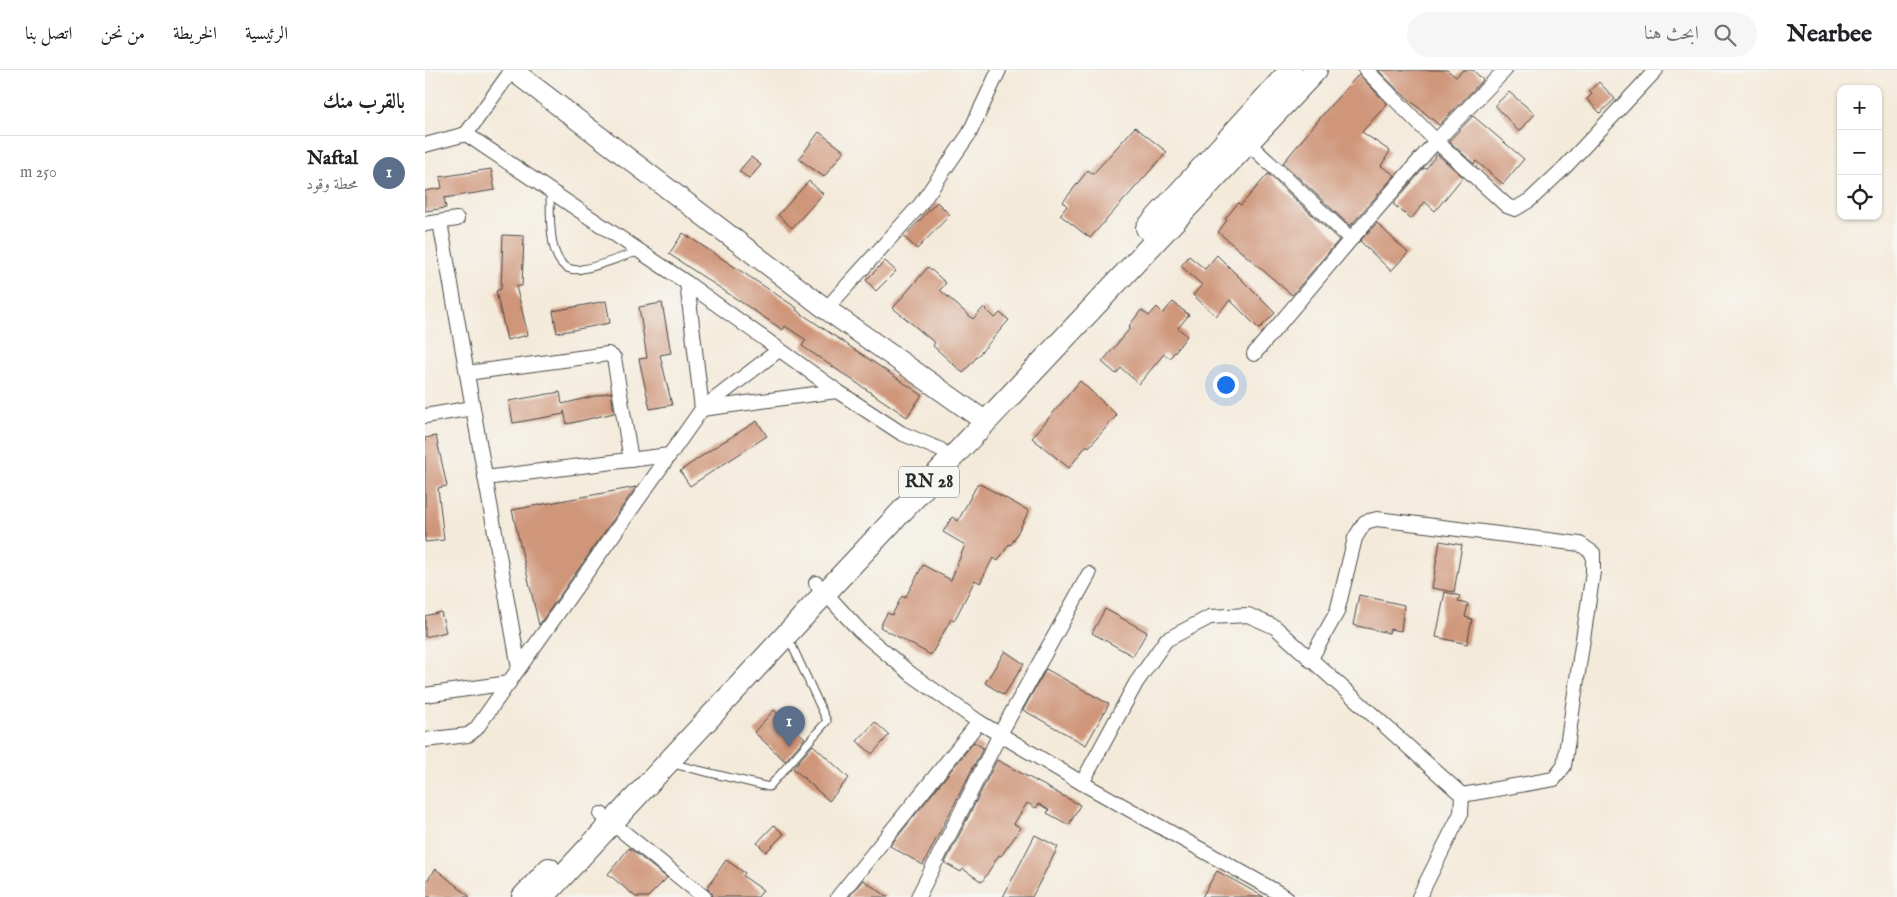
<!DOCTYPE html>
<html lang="ar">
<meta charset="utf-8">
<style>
:root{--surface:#fff;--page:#f6f6f6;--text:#202124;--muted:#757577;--line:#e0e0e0;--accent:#0b8043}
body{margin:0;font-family:"IM FELL English",Amiri,serif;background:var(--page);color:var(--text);direction:rtl}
.controls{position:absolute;right:15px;top:15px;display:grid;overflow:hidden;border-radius:10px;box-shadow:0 1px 4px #0004}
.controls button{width:45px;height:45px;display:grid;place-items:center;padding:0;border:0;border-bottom:1px solid var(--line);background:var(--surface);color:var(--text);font:25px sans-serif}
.you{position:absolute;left:800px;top:314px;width:18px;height:18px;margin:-12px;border:4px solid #fff;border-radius:50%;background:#1a73e8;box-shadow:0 0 0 8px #1a73e833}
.badge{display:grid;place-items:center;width:32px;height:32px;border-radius:50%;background:var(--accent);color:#fff;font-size:16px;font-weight:700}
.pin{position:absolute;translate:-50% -41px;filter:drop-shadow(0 1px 2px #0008)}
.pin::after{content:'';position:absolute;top:26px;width:18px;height:15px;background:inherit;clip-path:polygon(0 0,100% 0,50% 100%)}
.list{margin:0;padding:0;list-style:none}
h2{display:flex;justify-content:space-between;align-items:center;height:65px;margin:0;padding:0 20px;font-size:21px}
h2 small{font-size:16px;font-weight:400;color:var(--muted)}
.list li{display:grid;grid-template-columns:32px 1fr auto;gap:15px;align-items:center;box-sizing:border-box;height:75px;padding:0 20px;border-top:1px solid var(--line)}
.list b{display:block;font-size:19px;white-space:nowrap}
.list p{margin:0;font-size:16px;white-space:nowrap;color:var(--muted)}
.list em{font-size:16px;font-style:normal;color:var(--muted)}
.icon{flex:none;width:28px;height:28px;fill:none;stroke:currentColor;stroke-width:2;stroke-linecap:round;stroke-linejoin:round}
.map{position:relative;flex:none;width:1472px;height:827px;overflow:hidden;direction:ltr}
header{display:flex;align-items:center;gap:30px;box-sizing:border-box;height:70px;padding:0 25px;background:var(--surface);border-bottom:1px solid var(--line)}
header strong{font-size:24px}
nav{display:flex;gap:28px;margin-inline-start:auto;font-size:18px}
.search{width:350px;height:45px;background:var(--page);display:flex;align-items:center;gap:12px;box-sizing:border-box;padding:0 18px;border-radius:28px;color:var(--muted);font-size:19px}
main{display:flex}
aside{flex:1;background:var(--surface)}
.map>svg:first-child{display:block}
.building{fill:#cf967a}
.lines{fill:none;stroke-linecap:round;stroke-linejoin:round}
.lane-casing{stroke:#494845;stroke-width:9}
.street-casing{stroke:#494845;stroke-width:16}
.secondary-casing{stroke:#494845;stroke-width:22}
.primary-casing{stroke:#494845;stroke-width:24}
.lane{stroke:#fff;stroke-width:7}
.street{stroke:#fff;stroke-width:14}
.secondary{stroke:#fff;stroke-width:20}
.primary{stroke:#fff;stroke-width:22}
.labels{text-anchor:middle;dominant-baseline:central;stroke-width:4;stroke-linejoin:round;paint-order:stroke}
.shield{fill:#f6f6f2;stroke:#686867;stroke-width:1}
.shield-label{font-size:18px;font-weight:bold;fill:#2b2b2b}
</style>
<header>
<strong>Nearbee</strong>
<div class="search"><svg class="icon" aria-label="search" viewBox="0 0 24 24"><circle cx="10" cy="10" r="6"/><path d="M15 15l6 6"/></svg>ابحث هنا</div>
<nav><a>الرئيسية</a><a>الخريطة</a><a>من نحن</a><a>اتصل بنا</a></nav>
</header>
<main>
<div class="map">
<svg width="1472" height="827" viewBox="0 0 1472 827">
<rect width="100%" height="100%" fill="#f6f6f2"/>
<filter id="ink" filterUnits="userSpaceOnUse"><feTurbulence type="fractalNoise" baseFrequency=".02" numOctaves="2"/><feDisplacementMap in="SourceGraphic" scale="10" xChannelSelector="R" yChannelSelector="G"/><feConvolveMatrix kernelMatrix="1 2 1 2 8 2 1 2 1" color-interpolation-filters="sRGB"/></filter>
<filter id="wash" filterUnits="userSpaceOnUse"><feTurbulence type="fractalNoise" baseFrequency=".0096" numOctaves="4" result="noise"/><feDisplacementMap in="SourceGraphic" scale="20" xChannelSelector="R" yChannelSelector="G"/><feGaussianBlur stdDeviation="1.12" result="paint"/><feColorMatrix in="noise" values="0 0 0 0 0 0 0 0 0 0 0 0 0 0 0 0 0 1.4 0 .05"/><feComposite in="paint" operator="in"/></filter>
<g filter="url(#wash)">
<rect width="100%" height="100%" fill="#f4eada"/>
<g id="blocks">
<g class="building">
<path d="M 953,0 L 1022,0 L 1031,7 L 1038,0 L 1048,0 L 1058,10 L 1014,55 L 974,21 Z"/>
<path d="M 934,4 L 962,34 L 937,62 L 965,81 L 956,96 L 970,105 L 925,156 L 858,93 L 905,36 Z"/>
<path d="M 1174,12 L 1190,29 L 1175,43 L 1162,29 L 1167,24 L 1164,21 Z"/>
<path d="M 1084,22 L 1110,44 L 1094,62 L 1070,35 Z"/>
<path d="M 1048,46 L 1099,89 L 1078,114 L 1051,91 L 1049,94 L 1024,71 Z"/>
<path d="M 710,57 L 742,82 L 665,168 L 635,145 L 642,136 L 638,132 L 663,100 L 668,104 Z"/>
<path d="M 394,62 L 419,81 L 399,107 L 374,89 Z"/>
<path d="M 1012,84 L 1038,107 L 1010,141 L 1000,132 L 986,149 L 968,134 L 999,98 L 1001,99 Z"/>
<path d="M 326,87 L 336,95 L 324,109 L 314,101 Z"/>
<path d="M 66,99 L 70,120 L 19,128 L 21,138 L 0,141 L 0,121 L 17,118 L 15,107 Z"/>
<path d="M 843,104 L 914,170 L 867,225 L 793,162 L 802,150 L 800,149 L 813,133 L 816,135 Z"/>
<path d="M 384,111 L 398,124 L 367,158 L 353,145 Z"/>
<path d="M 512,132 L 525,145 L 492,179 L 479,167 Z"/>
<path d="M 952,153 L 983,183 L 966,201 L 935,171 Z"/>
<path d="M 258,163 L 372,238 L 371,240 L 497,325 L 482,347 L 377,276 L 381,270 L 360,256 L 358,260 L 244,184 Z"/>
<path d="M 78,165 L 99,166 L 97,216 L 91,216 L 103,265 L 82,270 L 71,221 L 76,219 Z"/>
<path d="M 792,185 L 850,243 L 834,259 L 805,230 L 791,246 L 768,225 L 777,215 L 756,196 L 764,186 L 780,199 Z"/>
<path d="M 460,191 L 471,201 L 451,221 L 441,210 Z"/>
<path d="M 503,197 L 521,213 L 515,220 L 548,249 L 559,237 L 570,248 L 575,243 L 584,250 L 538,303 L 508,276 L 510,273 L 468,238 Z"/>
<path d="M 181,231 L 185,253 L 132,263 L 128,241 Z"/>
<path d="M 748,232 L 764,245 L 753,258 L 762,266 L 745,288 L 739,284 L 714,314 L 696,298 L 691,304 L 677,292 L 706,257 L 704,256 L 716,240 L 724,246 L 732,237 L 738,243 Z"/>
<path d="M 237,233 L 246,283 L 235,285 L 247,335 L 225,339 L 214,289 L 222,288 L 214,237 Z"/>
<path d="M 655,311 L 692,345 L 664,377 L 662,375 L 644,398 L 607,368 Z"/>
<path d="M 135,322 L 137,334 L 186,322 L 189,343 L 142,354 L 139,341 L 139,344 L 88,353 L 84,331 Z"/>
<path d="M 332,351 L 342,366 L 265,416 L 255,401 L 290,377 Z"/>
<path d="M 11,366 L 22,416 L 13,418 L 19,470 L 0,472 L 0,368 Z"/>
<path d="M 553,413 L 604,441 L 586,475 L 584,474 L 573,491 L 568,488 L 555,513 L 550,510 L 529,551 L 526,549 L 506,585 L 455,557 L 462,543 L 467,545 L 477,526 L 480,528 L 498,495 L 526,510 L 540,475 L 518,462 L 527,447 L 533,451 Z"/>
<path d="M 211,417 L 197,437 L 114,555 L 87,440 Z"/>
<path d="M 1015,471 L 1037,475 L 1029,522 L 1007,518 Z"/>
<path d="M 1020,522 L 1035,526 L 1033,532 L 1043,534 L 1040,547 L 1047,549 L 1042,574 L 1011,567 Z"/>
<path d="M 934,525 L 979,535 L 976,561 L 965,559 L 964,563 L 928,555 Z"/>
<path d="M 680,539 L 722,562 L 708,586 L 667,563 Z"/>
<path d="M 16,542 L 21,562 L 0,567 L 0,546 Z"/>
<path d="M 580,581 L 599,594 L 579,625 L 560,613 Z"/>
<path d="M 621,599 L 684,634 L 661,675 L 598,640 Z"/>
<path d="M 349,640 L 380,668 L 360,691 L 329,662 Z"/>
<path d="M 450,652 L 464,665 L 447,684 L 432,671 Z"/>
<path d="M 549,672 L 558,678 L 498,795 L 465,776 Z"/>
<path d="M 388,675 L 424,708 L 404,731 L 368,698 Z"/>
<path d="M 572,690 L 655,735 L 644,755 L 622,743 L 624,740 L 614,734 L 611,738 L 602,733 L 589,754 L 596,758 L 576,786 L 574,785 L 557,812 L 538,799 L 536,802 L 520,793 Z"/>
<path d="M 349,755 L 359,764 L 341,782 L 332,773 Z"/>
<path d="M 610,765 L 633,777 L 607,827 L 578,827 Z"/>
<path d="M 204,778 L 242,808 L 223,827 L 211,827 L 183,804 Z"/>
<path d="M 301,790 L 320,803 L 318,806 L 338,820 L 333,827 L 288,827 L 287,823 L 282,818 Z"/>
<path d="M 11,799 L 45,827 L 0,827 L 0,813 Z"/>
<path d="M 792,801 L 839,827 L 777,827 Z"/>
<path d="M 438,810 L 463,827 L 424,827 Z"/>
</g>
</g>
</g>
<g filter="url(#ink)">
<use href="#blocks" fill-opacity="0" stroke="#494845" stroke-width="1"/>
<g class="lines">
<g class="lane-casing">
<g id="lane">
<path d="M 125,121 C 126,143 120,207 157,199 C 176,196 194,187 213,182"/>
<path d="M 248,694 L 344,717 L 402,651 L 363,567"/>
</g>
</g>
<g class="street-casing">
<g id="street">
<path d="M 941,0 L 1011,71 L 1082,136 L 1090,139 L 1105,130 L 1139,98 L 1231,0"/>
<path d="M 41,64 L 87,0"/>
<path d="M 823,73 L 926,169"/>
<path d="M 0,75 L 41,64 L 262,213 L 412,321 L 476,363 L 516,380"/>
<path d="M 15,152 L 48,338"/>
<path d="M 0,154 L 32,149"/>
<path d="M 262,213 L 277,339"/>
<path d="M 401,239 L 495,135 L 544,64 L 574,0"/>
<path d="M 829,284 L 926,169 L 1011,71 L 1080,0"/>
<path d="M 42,303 L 183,284 L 189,288 L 206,390"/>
<path d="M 278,338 L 354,280"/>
<path d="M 0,346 L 48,338 L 94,598"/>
<path d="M 60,408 L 244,385"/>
<path d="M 391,513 L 435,561 L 486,604 L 554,652 L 657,713 L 861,827"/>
<path d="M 885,590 L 912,542 L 930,468 L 940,452 L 952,449 L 1155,474 L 1168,483 L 1168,502 L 1139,696 L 1129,709 L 1037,725"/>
<path d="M 0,625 L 84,613"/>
<path d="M 0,670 L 43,665 L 51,659 L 277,339 L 412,321"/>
<path d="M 657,713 L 711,613 L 741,570 L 785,547 L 823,545 L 850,557 L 1037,725 L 1036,743 L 994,827"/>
<path d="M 176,744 L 279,827"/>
<path d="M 413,827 L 554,652"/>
<path d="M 493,827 L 575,664 L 664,504"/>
</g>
</g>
<g class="secondary-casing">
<path id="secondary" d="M 87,0 L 401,239 L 561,352"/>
</g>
<g class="primary-casing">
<g id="primary">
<path d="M 722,158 L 866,0"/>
<path d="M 98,827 L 124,799"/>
<path d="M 118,827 L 401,522 L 891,0"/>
</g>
</g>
<use href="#lane" class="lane"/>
<use href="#street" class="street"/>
<use href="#secondary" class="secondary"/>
<use href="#primary" class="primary"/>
</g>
</g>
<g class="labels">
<rect class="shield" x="474" y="396.5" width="60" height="31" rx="4"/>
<g class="shield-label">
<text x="504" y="412">RN 28</text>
</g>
</g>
</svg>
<div class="controls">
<button>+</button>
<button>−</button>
<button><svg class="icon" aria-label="locate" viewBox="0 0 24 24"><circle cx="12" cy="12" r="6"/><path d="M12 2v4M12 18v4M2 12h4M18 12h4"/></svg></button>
</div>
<div class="you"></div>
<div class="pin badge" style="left:364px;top:677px;background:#5c6f8a">1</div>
</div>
<aside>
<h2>بالقرب منك<small></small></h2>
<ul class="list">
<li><span class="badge" style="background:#5c6f8a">1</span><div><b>Naftal</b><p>محطة وقود</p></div><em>250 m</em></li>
</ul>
</aside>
</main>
